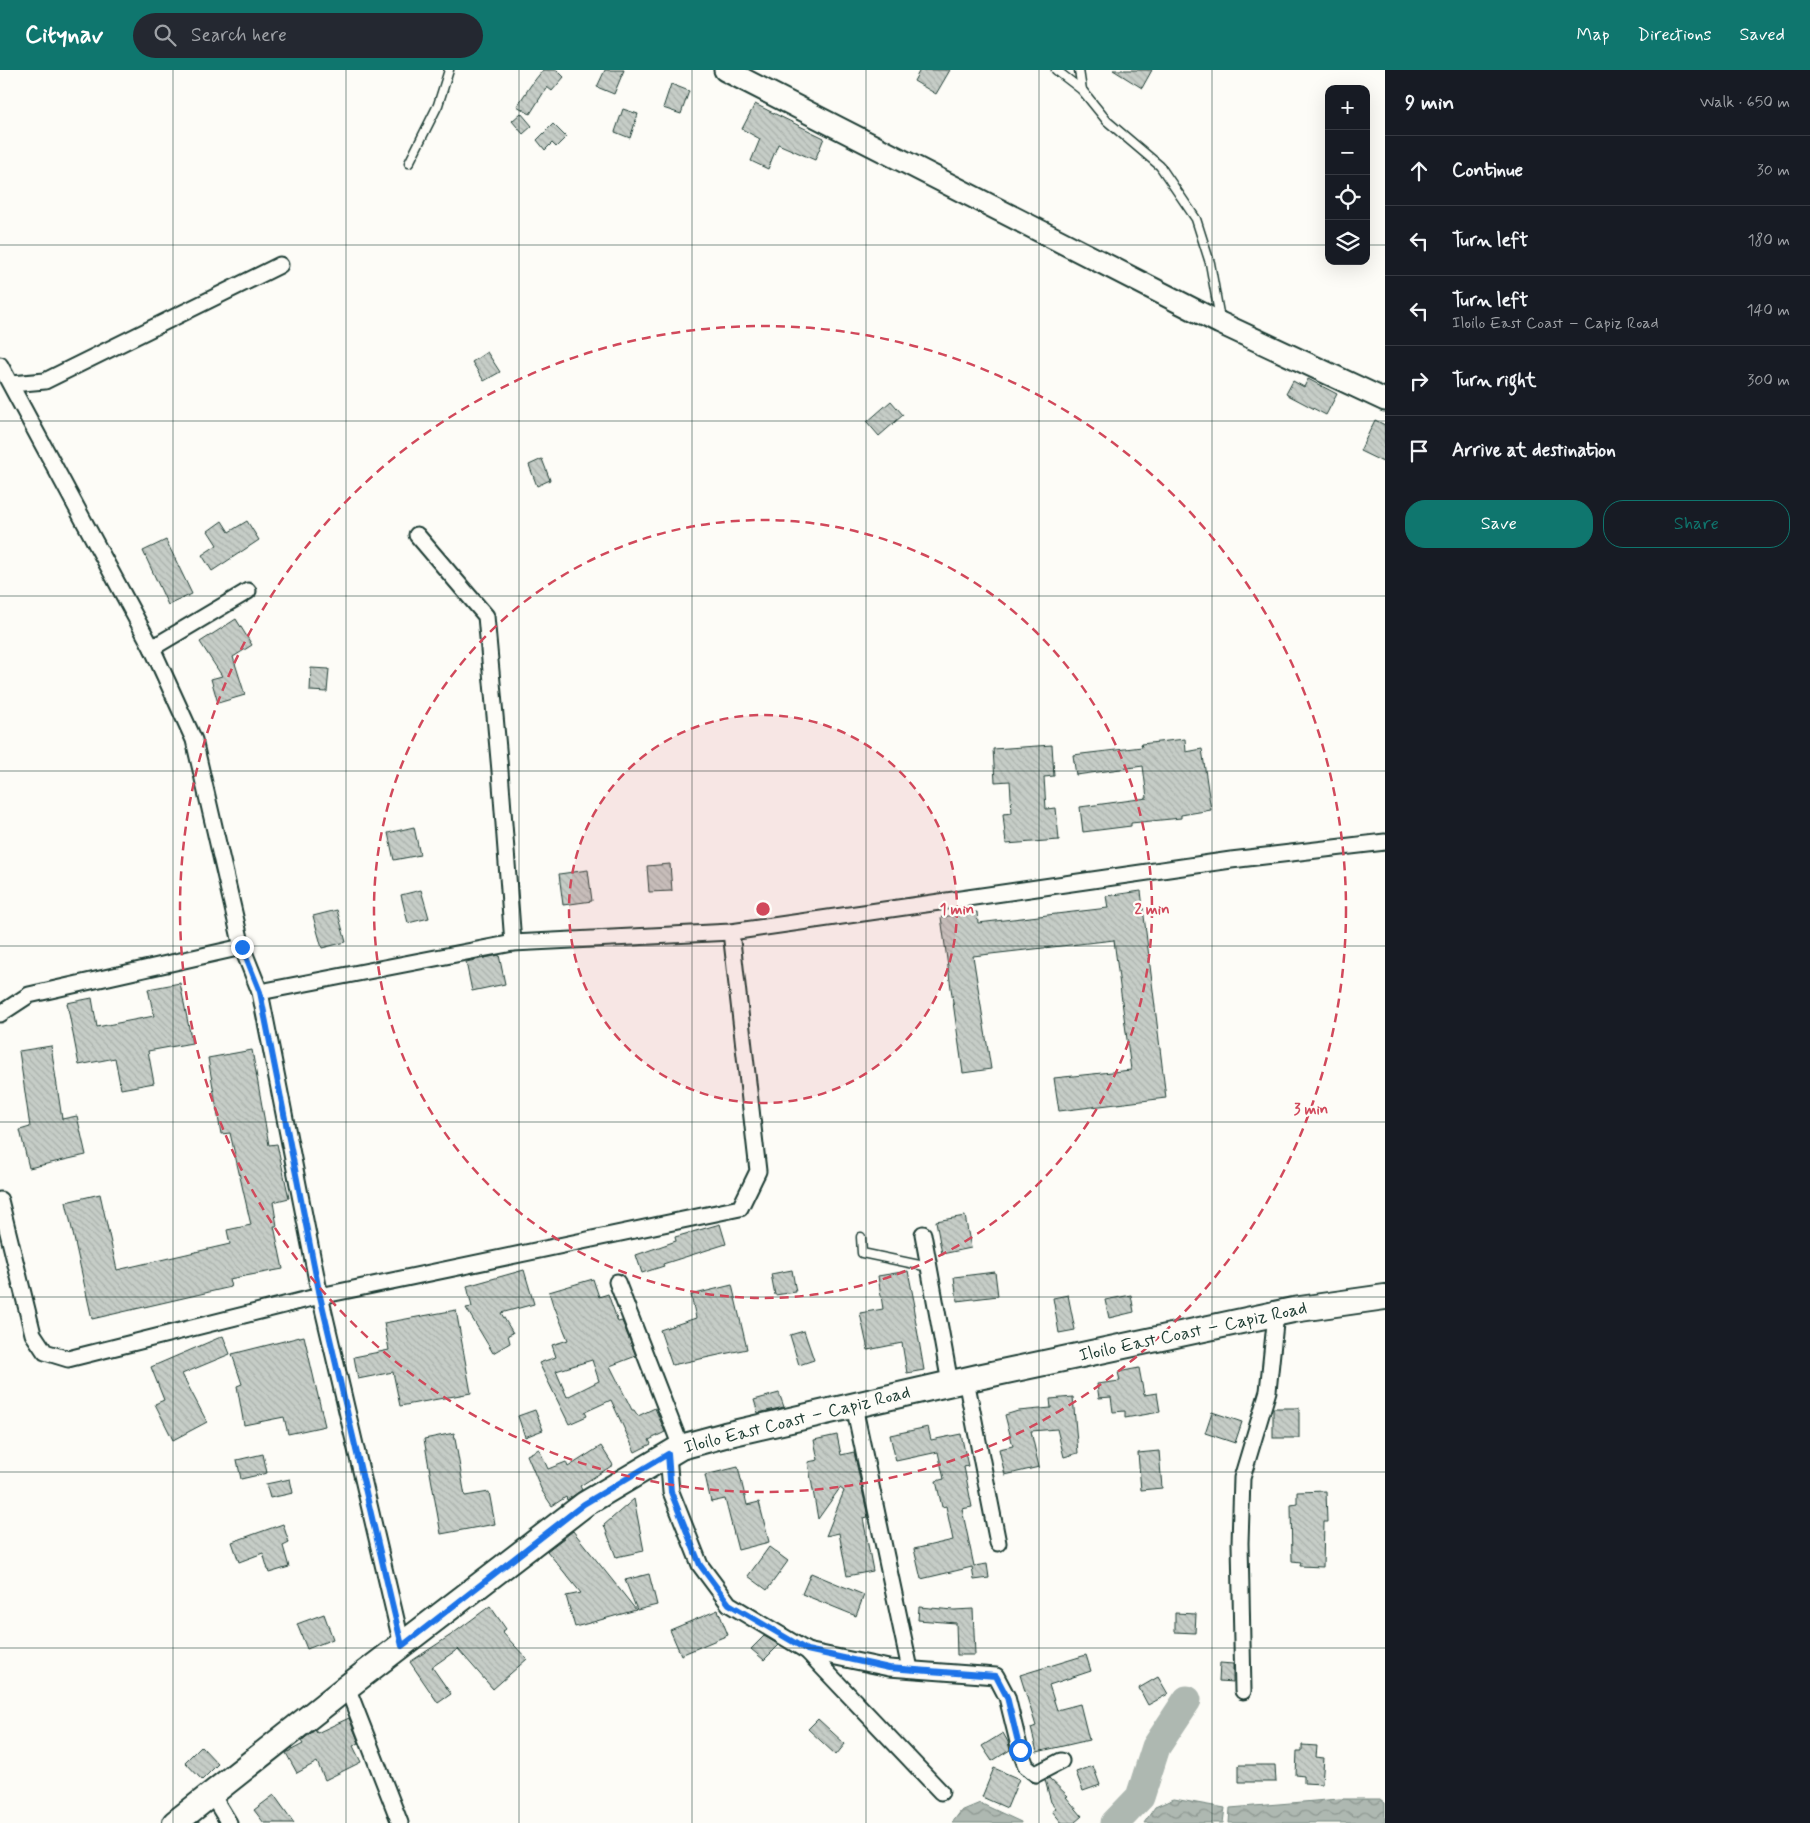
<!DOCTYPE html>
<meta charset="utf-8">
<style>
:root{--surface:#171b24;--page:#242831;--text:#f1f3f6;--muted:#9ea1a6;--line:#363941;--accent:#0f766e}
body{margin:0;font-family:Mynerve,sans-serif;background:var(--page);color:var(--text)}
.controls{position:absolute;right:15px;top:15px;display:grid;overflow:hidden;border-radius:10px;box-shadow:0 5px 20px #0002}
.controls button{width:45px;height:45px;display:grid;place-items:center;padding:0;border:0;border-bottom:1px solid var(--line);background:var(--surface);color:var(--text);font:25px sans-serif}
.stop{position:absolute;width:15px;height:15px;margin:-11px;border:4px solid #1a73e8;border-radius:50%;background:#fff}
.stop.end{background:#1a73e8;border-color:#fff;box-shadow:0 1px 5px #0008}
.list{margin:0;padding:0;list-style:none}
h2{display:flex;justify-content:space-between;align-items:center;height:65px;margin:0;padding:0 20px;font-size:21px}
h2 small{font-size:16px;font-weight:400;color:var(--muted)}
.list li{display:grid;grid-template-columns:32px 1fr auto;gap:15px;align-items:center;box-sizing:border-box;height:70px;padding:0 20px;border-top:1px solid var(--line)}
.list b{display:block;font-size:19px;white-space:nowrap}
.list p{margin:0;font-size:16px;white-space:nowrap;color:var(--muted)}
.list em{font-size:16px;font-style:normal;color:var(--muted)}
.actions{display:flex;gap:10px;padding:15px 20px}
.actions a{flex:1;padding:11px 0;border:1px solid var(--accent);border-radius:20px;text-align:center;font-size:18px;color:var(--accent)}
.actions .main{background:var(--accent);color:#fff}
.icon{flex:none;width:28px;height:28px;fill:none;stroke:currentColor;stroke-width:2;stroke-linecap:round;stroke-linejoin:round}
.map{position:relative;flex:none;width:1385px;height:1753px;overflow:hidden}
header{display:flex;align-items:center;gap:30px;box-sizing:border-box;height:70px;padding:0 25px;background:var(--accent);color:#fff}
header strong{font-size:24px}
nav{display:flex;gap:28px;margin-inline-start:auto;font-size:18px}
.search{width:350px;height:45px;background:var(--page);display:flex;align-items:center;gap:12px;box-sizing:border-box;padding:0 18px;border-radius:28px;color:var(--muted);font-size:19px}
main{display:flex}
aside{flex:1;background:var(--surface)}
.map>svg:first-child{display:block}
.water{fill:url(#water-waves);stroke:#75877f}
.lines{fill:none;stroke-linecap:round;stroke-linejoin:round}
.river{stroke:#aeb8b1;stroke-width:29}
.building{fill:url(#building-back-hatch);stroke:#1f3d34;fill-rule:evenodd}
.service-casing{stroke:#1f3d34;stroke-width:11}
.minor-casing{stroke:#1f3d34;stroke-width:19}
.secondary-casing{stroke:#1f3d34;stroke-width:25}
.primary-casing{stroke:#1f3d34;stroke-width:28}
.service{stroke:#fdfcf7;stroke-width:8}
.minor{stroke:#fdfcf7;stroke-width:15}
.secondary{stroke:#fdfcf7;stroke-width:21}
.primary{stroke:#fdfcf7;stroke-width:24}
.route{stroke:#1a73e8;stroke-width:6}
.grid{fill:none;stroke:#1f3d34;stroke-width:1;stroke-opacity:0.55}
.ring{fill:none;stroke:#d1495b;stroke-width:2.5;stroke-dasharray:9 6}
.labels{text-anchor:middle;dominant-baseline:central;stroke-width:4.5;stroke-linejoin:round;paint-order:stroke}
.street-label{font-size:18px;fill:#1f3d34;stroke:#fdfcf7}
.centre{fill:#d1495b;stroke:#fdfcf7;stroke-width:2.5}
.ring-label{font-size:15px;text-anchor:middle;font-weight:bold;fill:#d1495b;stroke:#fdfcf7;stroke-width:4.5;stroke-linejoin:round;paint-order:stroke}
</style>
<header>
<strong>Citynav</strong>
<div class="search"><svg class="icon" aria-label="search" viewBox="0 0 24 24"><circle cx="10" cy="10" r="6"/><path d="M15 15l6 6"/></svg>Search here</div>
<nav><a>Map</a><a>Directions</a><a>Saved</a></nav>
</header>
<main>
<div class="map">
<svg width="1385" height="1753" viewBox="0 0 1385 1753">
<defs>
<pattern id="water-waves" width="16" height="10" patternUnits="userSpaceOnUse" patternTransform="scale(1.25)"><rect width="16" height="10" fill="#aeb8b1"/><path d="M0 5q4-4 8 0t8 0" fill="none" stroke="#8d9791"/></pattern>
<pattern id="building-back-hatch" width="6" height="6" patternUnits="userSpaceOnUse" patternTransform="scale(1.25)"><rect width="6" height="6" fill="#c6cdc7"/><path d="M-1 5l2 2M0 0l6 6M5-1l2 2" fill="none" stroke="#aab1ac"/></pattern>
</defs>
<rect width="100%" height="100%" fill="#fdfcf7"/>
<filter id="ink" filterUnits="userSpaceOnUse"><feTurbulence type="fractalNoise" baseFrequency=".02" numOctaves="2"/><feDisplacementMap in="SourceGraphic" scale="10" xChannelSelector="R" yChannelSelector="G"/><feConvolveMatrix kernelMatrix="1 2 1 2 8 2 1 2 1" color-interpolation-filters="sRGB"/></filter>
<g filter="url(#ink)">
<g class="water">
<path d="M 1174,1729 L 1225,1738 L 1223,1753 L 1144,1753 L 1155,1737 Z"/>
<path d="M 1339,1729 L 1380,1729 L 1385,1733 L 1385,1753 L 1229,1753 L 1230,1738 Z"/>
<path d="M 980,1733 L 1021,1752 L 1021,1753 L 952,1753 L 961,1741 Z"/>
</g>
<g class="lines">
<path class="river" d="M 1115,1753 L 1140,1727 L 1156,1677 L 1187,1630"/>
</g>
<g class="building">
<path d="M 543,0 L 557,0 L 564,7 L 552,21 L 547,17 L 530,44 L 517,36 L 531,15 Z"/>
<path d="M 605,0 L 624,0 L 614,24 L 597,17 Z"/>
<path d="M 920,0 L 950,0 L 936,24 L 914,11 Z"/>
<path d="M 1113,0 L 1152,0 L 1142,18 Z"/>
<path d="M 671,14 L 689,21 L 681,44 L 663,38 Z"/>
<path d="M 755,34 L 824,68 L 815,90 L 778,74 L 768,99 L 751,91 L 760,69 L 742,59 Z"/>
<path d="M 623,39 L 638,44 L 630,68 L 615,62 Z"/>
<path d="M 521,43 L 532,56 L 523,64 L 512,51 Z"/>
<path d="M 553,54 L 566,67 L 556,77 L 552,73 L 545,80 L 537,70 Z"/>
<path d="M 487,282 L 500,302 L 484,311 L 472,292 Z"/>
<path d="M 1308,309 L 1337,324 L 1326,345 L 1286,324 L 1293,311 L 1304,317 Z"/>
<path d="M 891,331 L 903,345 L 879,366 L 867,352 Z"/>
<path d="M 1375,350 L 1385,355 L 1385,393 L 1360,381 Z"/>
<path d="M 542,389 L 550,410 L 537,416 L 529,395 Z"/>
<path d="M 222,451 L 229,462 L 247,451 L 259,470 L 212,501 L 202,485 L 217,475 L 208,461 Z"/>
<path d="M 166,470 L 192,524 L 168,535 L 143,481 Z"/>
<path d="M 236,549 L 252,575 L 233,587 L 245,625 L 218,633 L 211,609 L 222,606 L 200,572 Z"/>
<path d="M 311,598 L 329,599 L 327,622 L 310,621 Z"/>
<path d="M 1185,669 L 1186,682 L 1202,679 L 1211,740 L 1181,745 L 1181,748 L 1131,753 L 1131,756 L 1083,762 L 1080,737 L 1147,728 L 1143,696 L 1076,705 L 1073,685 L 1142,677 L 1141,674 Z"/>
<path d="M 1052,675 L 1054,706 L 1044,707 L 1046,739 L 1056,738 L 1059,770 L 1006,774 L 1003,744 L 1012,743 L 1010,711 L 995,712 L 993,679 Z"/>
<path d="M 414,757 L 420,785 L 394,790 L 388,763 Z"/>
<path d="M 670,794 L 672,821 L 649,822 L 647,796 Z"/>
<path d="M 588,800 L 592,831 L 563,835 L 559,804 Z"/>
<path d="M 421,820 L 429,848 L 408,853 L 401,825 Z"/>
<path d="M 1141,821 L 1166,1028 L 1059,1041 L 1054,1008 L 1131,1000 L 1114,870 L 973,886 L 991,999 L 963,1003 L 941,847 L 977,842 L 978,853 L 1108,838 L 1106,826 Z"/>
<path d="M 337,840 L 346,872 L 322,878 L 313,846 Z"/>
<path d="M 499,885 L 505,914 L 472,921 L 466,892 Z"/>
<path d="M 180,913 L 192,973 L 148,981 L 154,1013 L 121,1019 L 115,988 L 79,995 L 67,933 L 92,928 L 97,957 L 154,946 L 148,919 Z"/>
<path d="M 51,976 L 62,1049 L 77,1046 L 86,1085 L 29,1098 L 20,1060 L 30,1057 L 19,981 Z"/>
<path d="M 252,980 L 269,1075 L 277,1074 L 289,1128 L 273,1132 L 277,1156 L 274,1156 L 283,1199 L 229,1209 L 231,1217 L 92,1249 L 66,1132 L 100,1124 L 117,1200 L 230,1174 L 227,1160 L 251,1155 L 230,1063 L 221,1064 L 208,988 Z"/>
<path d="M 965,1146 L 971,1178 L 942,1184 L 936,1151 Z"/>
<path d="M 720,1154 L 726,1174 L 663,1194 L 664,1196 L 642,1203 L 636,1185 L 676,1171 L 675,1167 Z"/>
<path d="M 524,1200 L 534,1234 L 501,1243 L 513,1263 L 508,1265 L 510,1273 L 493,1283 L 466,1238 L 472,1237 L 467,1216 Z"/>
<path d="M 792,1200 L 796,1222 L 775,1225 L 771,1204 Z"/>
<path d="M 908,1201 L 915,1236 L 913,1236 L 924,1300 L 907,1303 L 902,1273 L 868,1280 L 860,1243 L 883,1239 L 878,1206 Z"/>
<path d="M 995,1202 L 998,1226 L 957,1231 L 954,1207 Z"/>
<path d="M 593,1209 L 599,1227 L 608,1224 L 618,1252 L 622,1251 L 636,1286 L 610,1296 L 632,1340 L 634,1340 L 638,1346 L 655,1338 L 665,1362 L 649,1370 L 651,1374 L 635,1382 L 611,1330 L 585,1342 L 587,1346 L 569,1354 L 539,1293 L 556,1287 L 552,1275 L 568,1270 L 555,1238 L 554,1238 L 549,1222 ZM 592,1290 L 599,1311 L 567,1327 L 556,1301 Z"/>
<path d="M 732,1215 L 747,1279 L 672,1295 L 660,1260 L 696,1248 L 691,1225 Z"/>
<path d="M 1068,1225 L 1075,1260 L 1059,1263 L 1053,1228 Z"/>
<path d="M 1131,1225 L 1134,1242 L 1109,1248 L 1105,1230 Z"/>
<path d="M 456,1240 L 471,1323 L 400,1336 L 393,1302 L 358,1309 L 354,1287 L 389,1280 L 384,1253 Z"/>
<path d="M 804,1261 L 814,1290 L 799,1295 L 790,1265 Z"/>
<path d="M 223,1266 L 230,1284 L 182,1304 L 207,1352 L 173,1370 L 155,1334 L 164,1330 L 151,1297 Z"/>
<path d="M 304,1266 L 325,1356 L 288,1364 L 284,1347 L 244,1355 L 237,1316 L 242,1314 L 232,1284 Z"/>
<path d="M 1139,1298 L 1144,1325 L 1157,1323 L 1160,1342 L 1125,1348 L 1125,1341 L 1113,1342 L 1111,1327 L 1099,1328 L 1097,1314 L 1120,1311 L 1118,1302 Z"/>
<path d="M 779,1323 L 784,1337 L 758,1343 L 754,1330 Z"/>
<path d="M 1073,1327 L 1078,1383 L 1064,1387 L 1057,1359 L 1031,1361 L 1039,1397 L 1005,1405 L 999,1379 L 1013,1376 L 1005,1345 L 1018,1341 L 1051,1338 L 1050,1329 Z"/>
<rect x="1273" y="1338" width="26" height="30"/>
<path d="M 535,1340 L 543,1360 L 525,1367 L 518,1346 Z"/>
<path d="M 1212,1342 L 1242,1352 L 1235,1373 L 1205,1363 Z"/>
<path d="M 928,1357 L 931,1370 L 961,1364 L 968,1396 L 964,1397 L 972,1437 L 962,1439 L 974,1496 L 987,1494 L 989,1508 L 974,1510 L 972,1497 L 921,1509 L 914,1479 L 953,1470 L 946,1436 L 942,1437 L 936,1411 L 944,1409 L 938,1382 L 896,1391 L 890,1365 Z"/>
<path d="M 454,1363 L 465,1426 L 489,1422 L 495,1454 L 441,1464 L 424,1369 Z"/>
<path d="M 837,1365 L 841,1385 L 854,1382 L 868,1447 L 863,1448 L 873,1501 L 847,1506 L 839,1463 L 826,1466 L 844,1421 L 840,1418 L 818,1449 L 808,1392 L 818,1390 L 814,1370 Z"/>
<path d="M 601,1376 L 613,1395 L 580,1416 L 582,1420 L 567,1430 L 566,1427 L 552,1436 L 542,1421 L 527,1385 L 539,1379 L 548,1399 L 566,1392 L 568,1397 Z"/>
<path d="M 1159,1381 L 1162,1418 L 1141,1420 L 1138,1383 Z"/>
<path d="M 263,1384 L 267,1403 L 241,1409 L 237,1390 Z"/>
<path d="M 738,1397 L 747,1435 L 759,1432 L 769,1472 L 738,1480 L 725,1429 L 711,1432 L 705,1405 Z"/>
<path d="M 290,1409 L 293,1423 L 270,1428 L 266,1414 Z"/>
<path d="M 1326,1421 L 1327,1452 L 1324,1452 L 1323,1497 L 1300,1496 L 1301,1492 L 1292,1491 L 1291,1435 L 1297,1434 L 1297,1422 Z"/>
<path d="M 634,1429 L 644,1481 L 616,1487 L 604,1455 Z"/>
<path d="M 283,1454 L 289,1473 L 283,1476 L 289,1497 L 269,1503 L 263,1483 L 239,1492 L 232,1472 Z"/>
<path d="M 573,1461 L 617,1516 L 636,1540 L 575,1557 L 566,1526 L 581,1523 L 547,1481 Z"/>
<path d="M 769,1477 L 788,1491 L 767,1520 L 748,1506 Z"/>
<path d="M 811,1503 L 864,1525 L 856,1546 L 802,1524 Z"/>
<path d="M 649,1504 L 657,1535 L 637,1540 L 625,1510 Z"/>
<path d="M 490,1536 L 506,1559 L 502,1562 L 527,1589 L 493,1619 L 458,1579 L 432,1597 L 451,1624 L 438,1633 L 410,1592 L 451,1565 Z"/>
<path d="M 919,1537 L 954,1540 L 973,1539 L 975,1585 L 957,1585 L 956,1553 L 918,1550 Z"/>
<path d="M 718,1540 L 728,1565 L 681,1585 L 670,1560 Z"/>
<path d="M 1175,1543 L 1196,1544 L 1195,1563 L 1175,1562 Z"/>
<path d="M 324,1544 L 333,1569 L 307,1579 L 297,1554 Z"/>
<path d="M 764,1566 L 779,1575 L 764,1590 L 751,1579 Z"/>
<path d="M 1086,1585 L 1091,1601 L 1049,1615 L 1057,1640 L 1080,1634 L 1089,1670 L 1037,1682 L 1031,1658 L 1036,1656 L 1020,1605 Z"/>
<path d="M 1220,1593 L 1233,1594 L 1233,1612 L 1219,1611 Z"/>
<path d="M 1158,1607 L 1168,1624 L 1148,1635 L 1139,1618 Z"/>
<path d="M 349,1648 L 359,1673 L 353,1676 L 361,1692 L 325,1710 L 317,1692 L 297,1703 L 286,1683 L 303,1674 L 301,1671 L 315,1660 L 317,1663 Z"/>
<path d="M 818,1649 L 845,1674 L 836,1685 L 808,1659 Z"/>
<path d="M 1003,1663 L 1008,1672 L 1010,1680 L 992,1691 L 982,1676 Z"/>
<path d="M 1302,1675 L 1317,1676 L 1316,1687 L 1324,1688 L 1322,1714 L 1304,1713 L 1304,1706 L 1296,1705 L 1297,1681 L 1302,1681 Z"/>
<path d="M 201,1676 L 218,1694 L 202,1710 L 185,1692 Z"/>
<path d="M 1239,1695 L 1275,1695 L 1276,1712 L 1239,1712 Z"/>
<path d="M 1093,1696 L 1100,1715 L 1083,1721 L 1076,1702 Z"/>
<path d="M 994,1698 L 1019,1709 L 1007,1738 L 982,1727 Z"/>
<path d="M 1049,1708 L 1068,1726 L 1066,1727 L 1082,1746 L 1074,1753 L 1062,1753 L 1052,1741 L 1056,1738 L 1051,1732 L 1045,1710 Z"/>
<path d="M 274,1725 L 294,1753 L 264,1753 L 254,1740 Z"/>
</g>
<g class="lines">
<g class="service-casing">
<g id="service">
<path d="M 1056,0 L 1082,20"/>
<path d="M 1079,0 L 1082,20 L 1107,51 L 1160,96 L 1196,149 L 1210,193 L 1220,249"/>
<path d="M 409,93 L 438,35 L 449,0"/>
<path d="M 861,1167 L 862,1183 L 929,1197"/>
</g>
</g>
<g class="minor-casing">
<g id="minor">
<path d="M 0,295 L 152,578 L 194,670 L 242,877 L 260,922"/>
<path d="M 11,314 L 45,311 L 280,195"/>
<path d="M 417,465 L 486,546 L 500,701 L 513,873"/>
<path d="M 152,578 L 248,521"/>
<path d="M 0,944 L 29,925 L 242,877"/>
<path d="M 0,1130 L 33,1264 L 45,1282 L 68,1289 L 320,1226 L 740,1138 L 758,1101 L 731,862"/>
<path d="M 923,1164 L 950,1313"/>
<path d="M 617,1212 L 681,1377"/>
<path d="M 966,1310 L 998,1473"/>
<path d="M 854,1336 L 910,1599"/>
<path d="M 668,1384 L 671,1422 L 700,1495 L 729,1534 L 807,1581 L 941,1722"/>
<path d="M 402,1575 L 320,1226 L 260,922 L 513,873 L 731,862 L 1231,790 L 1385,772"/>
<path d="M 807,1581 L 889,1598 L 996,1606 L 1007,1627 L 1020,1680 L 1026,1696 L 1036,1704 L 1061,1691"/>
<path d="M 347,1617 L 400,1753"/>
<path d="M 1243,1621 L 1240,1473 L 1242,1408 L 1268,1321 L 1276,1244"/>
<path d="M 212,1725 L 229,1753"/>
</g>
</g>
<g class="secondary-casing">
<path id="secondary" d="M 725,0 L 1220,253 L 1385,330"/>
</g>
<g class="primary-casing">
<path id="primary" d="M 175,1753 L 347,1617 L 585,1434 L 681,1377 L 725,1365 L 978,1307 L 1293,1240 L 1385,1227"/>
</g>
<use href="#service" class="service"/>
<use href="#minor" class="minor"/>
<use href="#secondary" class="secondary"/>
<use href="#primary" class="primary"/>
</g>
</g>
<g class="lines" filter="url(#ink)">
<path class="route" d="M 242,877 L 260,922 L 320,1226 L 402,1576 L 584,1434 L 668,1384 L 671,1422 L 700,1495 L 729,1534 L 807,1580 L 889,1598 L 996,1606 L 1007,1627 L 1020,1680"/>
</g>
<path class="grid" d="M 173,0 L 173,1753M 346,0 L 346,1753M 519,0 L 519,1753M 692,0 L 692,1753M 866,0 L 866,1753M 1039,0 L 1039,1753M 1212,0 L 1212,1753M 0,175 L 1329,175M 1366,175 L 1385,175M 0,351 L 1385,351M 0,526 L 1385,526M 0,701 L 1385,701M 0,876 L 1385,876M 0,1052 L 1385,1052M 0,1227 L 1385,1227M 0,1402 L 1385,1402M 0,1578 L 1385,1578"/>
<circle cx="763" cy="839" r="194" fill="#d1495b" fill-opacity=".12"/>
<g class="ring">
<circle cx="763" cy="839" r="194"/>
<circle cx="763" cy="839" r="389"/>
<circle cx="763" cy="839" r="583"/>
</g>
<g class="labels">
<g class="street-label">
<text transform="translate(1193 1262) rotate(-12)">Iloilo East Coast – Capiz Road</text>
<text transform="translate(797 1350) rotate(-14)">Iloilo East Coast – Capiz Road</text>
</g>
</g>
<circle cx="763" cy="839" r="8" class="centre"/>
<g class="ring-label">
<text x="957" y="844">1 min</text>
<text x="1152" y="844">2 min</text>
<text x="1311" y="1044">3 min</text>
</g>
</svg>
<div class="controls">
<button>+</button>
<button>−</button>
<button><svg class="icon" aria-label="locate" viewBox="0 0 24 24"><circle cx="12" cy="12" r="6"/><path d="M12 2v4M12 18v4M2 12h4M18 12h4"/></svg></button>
<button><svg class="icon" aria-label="layers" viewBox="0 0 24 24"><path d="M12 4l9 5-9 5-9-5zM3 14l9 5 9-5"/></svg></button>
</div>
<div class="stop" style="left:1020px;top:1680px"></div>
<div class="stop end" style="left:242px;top:877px"></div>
</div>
<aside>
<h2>9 min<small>Walk · 650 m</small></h2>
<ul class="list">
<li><svg class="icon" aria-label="ahead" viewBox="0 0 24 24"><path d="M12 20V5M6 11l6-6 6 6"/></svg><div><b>Continue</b></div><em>30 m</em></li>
<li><svg class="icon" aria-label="left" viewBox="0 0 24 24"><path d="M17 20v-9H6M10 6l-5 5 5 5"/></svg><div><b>Turn left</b></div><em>180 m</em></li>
<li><svg class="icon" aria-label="left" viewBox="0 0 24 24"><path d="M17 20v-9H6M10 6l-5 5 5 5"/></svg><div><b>Turn left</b><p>Iloilo East Coast – Capiz Road</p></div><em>140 m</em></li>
<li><svg class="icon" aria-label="right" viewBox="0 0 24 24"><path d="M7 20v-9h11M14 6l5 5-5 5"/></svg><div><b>Turn right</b></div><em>300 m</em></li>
<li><svg class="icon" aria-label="arrive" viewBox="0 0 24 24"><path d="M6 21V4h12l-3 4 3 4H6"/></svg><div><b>Arrive at destination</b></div></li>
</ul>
<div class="actions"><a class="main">Save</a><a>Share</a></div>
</aside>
</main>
